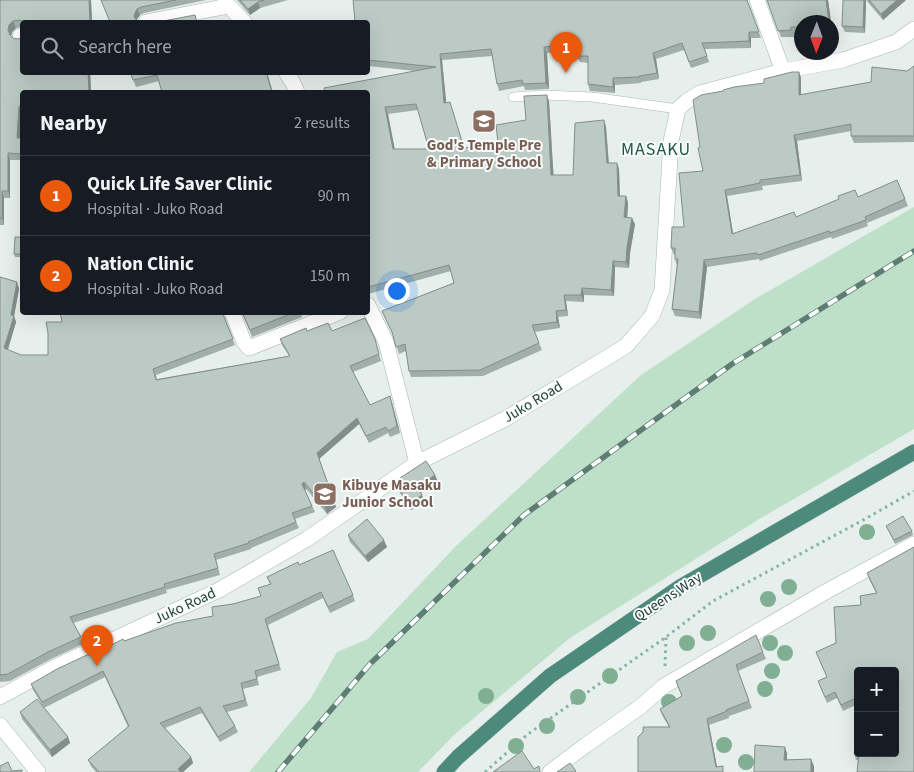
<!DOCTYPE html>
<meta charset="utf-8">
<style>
:root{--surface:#171b24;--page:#242831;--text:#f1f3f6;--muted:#9ea1a6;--line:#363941;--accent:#ea580c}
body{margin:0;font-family:"Source Sans 3",sans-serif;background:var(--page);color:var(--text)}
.controls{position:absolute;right:15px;bottom:15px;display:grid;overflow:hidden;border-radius:5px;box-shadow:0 5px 20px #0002}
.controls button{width:45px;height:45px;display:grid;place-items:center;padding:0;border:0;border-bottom:1px solid var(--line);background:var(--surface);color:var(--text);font:25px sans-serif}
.compass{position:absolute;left:794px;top:15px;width:45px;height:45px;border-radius:50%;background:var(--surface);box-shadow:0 5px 20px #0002;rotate:181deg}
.you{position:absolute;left:396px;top:290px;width:18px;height:18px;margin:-12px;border:4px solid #fff;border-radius:50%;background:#1a73e8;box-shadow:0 0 0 8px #1a73e833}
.badge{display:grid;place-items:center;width:32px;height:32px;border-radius:50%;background:var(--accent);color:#fff;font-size:16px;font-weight:700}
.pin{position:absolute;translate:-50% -41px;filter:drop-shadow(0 1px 2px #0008)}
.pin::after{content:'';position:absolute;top:26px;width:18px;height:15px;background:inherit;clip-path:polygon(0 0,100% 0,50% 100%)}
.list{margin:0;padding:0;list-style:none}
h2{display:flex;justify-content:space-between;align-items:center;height:65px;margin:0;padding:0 20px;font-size:21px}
h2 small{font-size:16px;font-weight:400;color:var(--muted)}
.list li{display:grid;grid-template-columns:32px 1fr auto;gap:15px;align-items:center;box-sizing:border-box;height:80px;padding:0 20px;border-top:1px solid var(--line)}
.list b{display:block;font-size:19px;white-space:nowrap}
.list p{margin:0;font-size:16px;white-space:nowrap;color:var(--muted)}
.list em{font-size:16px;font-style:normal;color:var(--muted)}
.icon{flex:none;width:28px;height:28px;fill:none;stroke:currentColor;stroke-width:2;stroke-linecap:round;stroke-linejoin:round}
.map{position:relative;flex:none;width:914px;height:772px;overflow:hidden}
.search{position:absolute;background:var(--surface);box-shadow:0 5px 20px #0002;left:20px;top:20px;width:350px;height:55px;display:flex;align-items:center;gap:12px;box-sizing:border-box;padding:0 18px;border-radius:5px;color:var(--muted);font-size:19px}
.panel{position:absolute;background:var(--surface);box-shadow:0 5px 20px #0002;left:20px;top:90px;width:350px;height:225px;border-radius:5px}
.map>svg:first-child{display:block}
.green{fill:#bfe0c8}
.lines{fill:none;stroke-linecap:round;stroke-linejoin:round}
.service-casing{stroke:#a8b8b2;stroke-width:10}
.minor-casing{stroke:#a8b8b2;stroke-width:16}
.tertiary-casing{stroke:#a8b8b2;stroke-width:16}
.trunk-casing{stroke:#c2cac8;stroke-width:16}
.path{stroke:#86b3a5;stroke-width:3;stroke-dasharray:2.5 4;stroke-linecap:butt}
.service{stroke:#fff;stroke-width:9}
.minor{stroke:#fff;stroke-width:15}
.tertiary{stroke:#fff;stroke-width:15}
.trunk{stroke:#4c8a7c;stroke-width:15}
.rail-casing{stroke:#5f7d75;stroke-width:5.5}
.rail{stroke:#f7fbf9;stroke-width:4;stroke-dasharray:11;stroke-linecap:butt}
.tree{fill:#80af93}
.wall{fill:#a1aea9;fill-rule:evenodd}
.shaded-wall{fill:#838d89}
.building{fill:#bbcac4;stroke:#838d89;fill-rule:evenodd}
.labels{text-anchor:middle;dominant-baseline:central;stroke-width:4;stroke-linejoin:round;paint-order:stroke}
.education-label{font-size:15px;font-weight:bold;fill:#785e54;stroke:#f7fbf9}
.street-label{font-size:15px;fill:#24423a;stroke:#f7fbf9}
.quarter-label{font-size:18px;letter-spacing:1px;fill:#1f5548;stroke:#f7fbf9}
</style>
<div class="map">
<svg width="914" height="772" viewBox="0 0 914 772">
<rect width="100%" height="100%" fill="#e6efeb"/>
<path class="green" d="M 914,207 L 914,429 L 756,521 L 570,638 L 455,734 L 418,772 L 249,772 L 311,698 L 337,652 L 368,639 L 457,545 L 641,375 L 755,299 Z"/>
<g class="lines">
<g class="service-casing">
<path id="service" d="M 513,97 L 544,95 L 592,97 L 678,109"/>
</g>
<g class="minor-casing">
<g id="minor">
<path d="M 225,0 L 229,6 L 244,22"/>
<path d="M 757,0 L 783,71"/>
<path d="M 146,22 L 229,6"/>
<path d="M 20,36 L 22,36"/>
<path d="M 286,72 L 293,83 L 297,92"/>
<path d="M 368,305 L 386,342 L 417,463"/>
<path d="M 232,312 L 244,342 L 249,348 L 340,312"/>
<path d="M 0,725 L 38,772"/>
<path d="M 550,772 L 586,745 L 640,707 L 664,686 L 827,591 L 914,544"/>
</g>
</g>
<g class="tertiary-casing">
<path id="tertiary" d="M 0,697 L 55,667 L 219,590 L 307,539 L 417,463 L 505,419 L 626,346 L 652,316 L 662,290 L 671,141 L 678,109 L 687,101 L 700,93 L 783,71 L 843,60 L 896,42 L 914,29"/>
</g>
<g class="trunk-casing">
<path id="trunk" d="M 444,772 L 458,757 L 550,676 L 680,587 L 914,452"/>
</g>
<g class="path">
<path d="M 665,666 L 666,637"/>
<path d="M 485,772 L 528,734 L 666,637 L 713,601 L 865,519 L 914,491"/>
</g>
<use href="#service" class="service"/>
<use href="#minor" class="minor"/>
<use href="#tertiary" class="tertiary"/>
<use href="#trunk" class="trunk"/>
<g class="rail-casing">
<path id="rail" d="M 278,772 L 370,664 L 524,515 L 732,364 L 914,251"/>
</g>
<use href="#rail" class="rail"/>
</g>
<g class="tree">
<circle cx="867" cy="532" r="8"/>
<circle cx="789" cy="587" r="8"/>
<circle cx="768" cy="599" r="8"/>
<circle cx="708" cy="633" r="8"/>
<circle cx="687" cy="643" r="8"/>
<circle cx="770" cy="643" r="8"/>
<circle cx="785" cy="653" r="8"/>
<circle cx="772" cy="671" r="8"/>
<circle cx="610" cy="676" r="8"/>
<circle cx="765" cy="689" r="8"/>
<circle cx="486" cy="696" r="8"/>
<circle cx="578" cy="697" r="8"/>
<circle cx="669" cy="702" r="8"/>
<circle cx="547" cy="726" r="8"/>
<circle cx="724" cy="745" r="8"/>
<circle cx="516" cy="746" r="8"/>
<circle cx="746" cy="762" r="8"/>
</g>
<g class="wall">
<path d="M 0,0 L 91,0 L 92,22 L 22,22 L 22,27 L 16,28 L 12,32 L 11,36 L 13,38 L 90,72 L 91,92 L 22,92 L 22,112 L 21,112 L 20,138 L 22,138 L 22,160 L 10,160 L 10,198 L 4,198 L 4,225 L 0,225 Z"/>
<path d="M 100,0 L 206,0 L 144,13 L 140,15 L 137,19 L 137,22 Z"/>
<path d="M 237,0 L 288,0 L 260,8 L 250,15 Z"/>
<path d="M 748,0 L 748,3 L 761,38 L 751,38 L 751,48 L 705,49 L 709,62 L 691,68 L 684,50 L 656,59 L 659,79 L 641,82 L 641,83 L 615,85 L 615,93 L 590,91 L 588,84 L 588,63 L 580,62 L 577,56 L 578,50 L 547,53 L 549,89 L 525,90 L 524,86 L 499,91 L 497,84 L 492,56 L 442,60 L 446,103 L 450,102 L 464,148 L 498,143 L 549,101 L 553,175 L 573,175 L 604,120 L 606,127 L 609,163 L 617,163 L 619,169 L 620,196 L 626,196 L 628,203 L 627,217 L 635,224 L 630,253 L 629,268 L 615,267 L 614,296 L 584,295 L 584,302 L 566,301 L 568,316 L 558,317 L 560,328 L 534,332 L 542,350 L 483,376 L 411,377 L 409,371 L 406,351 L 399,354 L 393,335 L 382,311 L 454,283 L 451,271 L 368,294 L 368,92 L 415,71 L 368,66 L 368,22 ZM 418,110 L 429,149 L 394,149 L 388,114 Z"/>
<path d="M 767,0 L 828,0 L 831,22 L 802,22 L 802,34 L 794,34 L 794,37 L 781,37 Z"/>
<path d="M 866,0 L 865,33 L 845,32 L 842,26 Z"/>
<path d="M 866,0 L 906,0 L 883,20 Z"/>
<path d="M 914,66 L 914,142 L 854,143 L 851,136 L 851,131 L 797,141 L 802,181 L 762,186 L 763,190 L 727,196 L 733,233 L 796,217 L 858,197 L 905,199 L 908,206 L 867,223 L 868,226 L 832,239 L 831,237 L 760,261 L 759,259 L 707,267 L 701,319 L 675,316 L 672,309 L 677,266 L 675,259 L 675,255 L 674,255 L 671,248 L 684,227 L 703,171 L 700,147 L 764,83 L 799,72 L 801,78 L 801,95 L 871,82 L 907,71 Z"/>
<path d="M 130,72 L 211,72 L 211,74 L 219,72 L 267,72 L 273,92 L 162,92 L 159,81 L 136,87 Z"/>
<path d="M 22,237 L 22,257 L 15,257 L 14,254 Z"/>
<path d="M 0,277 L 17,282 L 19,289 L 14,316 L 16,322 L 8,350 L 21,355 L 48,355 L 62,322 L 223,314 L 235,345 L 156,375 L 157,379 L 289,356 L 282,345 L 280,339 L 307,331 L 332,331 L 375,339 L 381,361 L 353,372 L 370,405 L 392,403 L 400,433 L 390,437 L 388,433 L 369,443 L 359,424 L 319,459 L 336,507 L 327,514 L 306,489 L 305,490 L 315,512 L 295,519 L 299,528 L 251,548 L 251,549 L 216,560 L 220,575 L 166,590 L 167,593 L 73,623 L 83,644 L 51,659 L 10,681 L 0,682 Z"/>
<path d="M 242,312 L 300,312 L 302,317 L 252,337 Z"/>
<path d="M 435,475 L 438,482 L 420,493 L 425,502 L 411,510 L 397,488 L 394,482 Z"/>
<path d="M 886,526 L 912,531 L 913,535 L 895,544 Z"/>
<path d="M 348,535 L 387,547 L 368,562 L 350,542 Z"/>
<path d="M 914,547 L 914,772 L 857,772 L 858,760 L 856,760 L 854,754 L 858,740 L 858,753 L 895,753 L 895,671 L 858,671 L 858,704 L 843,711 L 837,698 L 827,703 L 818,681 L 827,677 L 816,652 L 836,643 L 834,607 L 861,605 L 860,596 L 876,593 L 869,579 L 867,573 Z"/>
<path d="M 299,565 L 353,595 L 355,601 L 330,613 L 323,598 L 268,625 L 281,670 L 257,677 L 259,685 L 243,689 L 248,706 L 227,712 L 235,726 L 238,732 L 220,742 L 202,713 L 165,728 L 191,757 L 193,763 L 183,772 L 96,772 L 91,766 L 88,760 L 128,727 L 105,677 L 44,708 L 68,737 L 70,743 L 52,757 L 22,719 L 20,712 L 43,706 L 33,690 L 31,684 L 90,656 L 124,641 L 213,616 L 233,604 L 261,596 L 270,584 L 267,577 Z"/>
<path d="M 763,652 L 766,659 L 738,671 L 752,708 L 729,716 L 729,718 L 709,725 L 717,767 L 723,772 L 669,727 L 662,715 L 660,709 L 682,696 L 676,681 Z"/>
</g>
<g class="shaded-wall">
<path d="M 89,0 L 91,0 L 92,22 L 90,22 Z"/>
<path d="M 826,0 L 828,0 L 831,22 L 829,22 Z"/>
<path d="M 864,0 L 866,0 L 865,33 L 863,27 Z"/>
<path d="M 897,0 L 906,0 L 883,20 L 881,14 Z"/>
<path d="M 258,2 L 260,8 L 250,15 L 248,9 Z"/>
<path d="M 137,9 L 140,15 L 137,19 L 137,22 L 134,17 L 135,13 Z"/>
<path d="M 13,21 L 16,28 L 12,32 L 11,36 L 8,30 L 9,25 Z"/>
<path d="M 749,32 L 751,38 L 751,48 L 749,41 Z"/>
<path d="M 544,47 L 547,53 L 549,89 L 546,83 Z"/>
<path d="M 653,53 L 656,59 L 659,79 L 657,73 Z"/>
<path d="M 440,54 L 442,60 L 447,110 L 444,103 Z"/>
<path d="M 88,72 L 90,72 L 91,92 L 89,92 Z"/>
<path d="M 799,72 L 801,78 L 801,101 L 799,95 Z"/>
<path d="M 613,78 L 615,85 L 615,93 L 613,87 Z"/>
<path d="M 547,95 L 549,101 L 554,182 L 551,175 Z"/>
<path d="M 19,106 L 21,112 L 20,144 L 17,138 Z"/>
<path d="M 385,107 L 388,114 L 396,155 L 393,149 Z"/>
<path d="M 604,120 L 606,127 L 609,169 L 607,163 Z"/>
<path d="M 794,135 L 797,141 L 802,181 L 800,175 Z"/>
<path d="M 8,153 L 10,160 L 10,198 L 8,191 Z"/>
<path d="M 617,163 L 619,169 L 620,202 L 618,196 Z"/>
<path d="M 725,190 L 727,196 L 734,240 L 732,234 Z"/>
<path d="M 2,191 L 4,198 L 4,225 L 2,218 Z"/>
<path d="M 626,196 L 628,203 L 627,223 L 624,217 Z"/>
<path d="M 632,218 L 635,224 L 630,253 L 629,268 L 626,262 L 627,247 Z"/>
<path d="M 704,260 L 707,267 L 701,319 L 699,312 Z"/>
<path d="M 613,261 L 615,267 L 614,296 L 611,290 Z"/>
<path d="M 17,282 L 19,289 L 14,316 L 16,322 L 6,355 L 4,348 Z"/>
<path d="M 582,288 L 584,295 L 584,302 L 581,295 Z"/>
<path d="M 564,295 L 566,301 L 568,316 L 566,310 Z"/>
<path d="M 556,311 L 558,317 L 560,328 L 557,322 Z"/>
<path d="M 390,396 L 392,403 L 400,433 L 397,426 Z"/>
<path d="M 357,418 L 359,424 L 319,459 L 336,507 L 327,514 L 325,507 L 317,453 Z"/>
<path d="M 435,475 L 438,482 L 419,494 L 417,487 Z"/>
<path d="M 304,482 L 306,489 L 305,490 L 302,484 Z"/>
<path d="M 422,495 L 425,502 L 411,510 L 409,504 Z"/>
<path d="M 384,540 L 387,547 L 368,562 L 365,556 Z"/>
<path d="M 707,719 L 709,725 L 718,772 L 716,767 Z"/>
<path d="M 68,737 L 70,743 L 52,757 L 50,750 Z"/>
<path d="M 785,747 L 787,753 L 787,766 L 784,760 Z"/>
<path d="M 191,757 L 193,763 L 183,772 L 179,772 L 178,769 Z"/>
<path d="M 811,759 L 814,766 L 814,772 L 811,772 Z"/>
</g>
<g class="building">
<path d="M 0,0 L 89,0 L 90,22 L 25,22 L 20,20 L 13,21 L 9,25 L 8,30 L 10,35 L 13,38 L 17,39 L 22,38 L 22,72 L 88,72 L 89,92 L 22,92 L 22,106 L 19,106 L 17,138 L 22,138 L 22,154 L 8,153 L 8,191 L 2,191 L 2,218 L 0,218 Z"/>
<path d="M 101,0 L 176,0 L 141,7 L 137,9 L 135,13 L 134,17 L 138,22 L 110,22 Z"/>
<path d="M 240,0 L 264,0 L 258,2 L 248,9 Z"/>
<path d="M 353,0 L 747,0 L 759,32 L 749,32 L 749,41 L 702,43 L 707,56 L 689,62 L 682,43 L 653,53 L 657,73 L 639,76 L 639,77 L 613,78 L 613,87 L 588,84 L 588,56 L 577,56 L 578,43 L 544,47 L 546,83 L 523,84 L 522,80 L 497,84 L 491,49 L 440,54 L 444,103 L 450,102 L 464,148 L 498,143 L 496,125 L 526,120 L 524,96 L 547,95 L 551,175 L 573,175 L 575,123 L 604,120 L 607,163 L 617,163 L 618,196 L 626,196 L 624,217 L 632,218 L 627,247 L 626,262 L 613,261 L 611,290 L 582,288 L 581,295 L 564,295 L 566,310 L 556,311 L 557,322 L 532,325 L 539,343 L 480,370 L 409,371 L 405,344 L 396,347 L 392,332 L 382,311 L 454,283 L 449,265 L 368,287 L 368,92 L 325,92 L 324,88 L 436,67 L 368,60 L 368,22 L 355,22 ZM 416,104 L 429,149 L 393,149 L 385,107 Z"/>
<path d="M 767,0 L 826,0 L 829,22 L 802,22 L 802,27 L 791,27 L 791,30 L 778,31 Z"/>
<path d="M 843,0 L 864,0 L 863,27 L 842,26 Z"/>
<path d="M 869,0 L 897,0 L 881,14 Z"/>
<path d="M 195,15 L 197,22 L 158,22 Z"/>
<path d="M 914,66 L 914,136 L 851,136 L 851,124 L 794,135 L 800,175 L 760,180 L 760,183 L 725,190 L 732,234 L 794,212 L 796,217 L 839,199 L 838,196 L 855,190 L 858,197 L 897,180 L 905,199 L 865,217 L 866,220 L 830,233 L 829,231 L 758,255 L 757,253 L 704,260 L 699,312 L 672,309 L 678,259 L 675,259 L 675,248 L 671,248 L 672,227 L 684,227 L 679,173 L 703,171 L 698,148 L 700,147 L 693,100 L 701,95 L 723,91 L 723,90 L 734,87 L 764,83 L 764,79 L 792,72 L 799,72 L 799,95 L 871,82 L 872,67 L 907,71 Z"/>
<path d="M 130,72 L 210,72 L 210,74 L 219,72 L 266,72 L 272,92 L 162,92 L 157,75 L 133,80 Z"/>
<path d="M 15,237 L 22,237 L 22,254 L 14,254 Z"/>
<path d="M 0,277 L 17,282 L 11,315 L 14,316 L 4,348 L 21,355 L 48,355 L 48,333 L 46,322 L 62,322 L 60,312 L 222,312 L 233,339 L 153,369 L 156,380 L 290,356 L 280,339 L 306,328 L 307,331 L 328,323 L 332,331 L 365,318 L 375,339 L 379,354 L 350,366 L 370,405 L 390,396 L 397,426 L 388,431 L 386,427 L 366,436 L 357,418 L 317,453 L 334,501 L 325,507 L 304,482 L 302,484 L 312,506 L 292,513 L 296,522 L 248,542 L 249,543 L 214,554 L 218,568 L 164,584 L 165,587 L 70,617 L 81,637 L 48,652 L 8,674 L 0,675 Z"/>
<path d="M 242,312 L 295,312 L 250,330 Z"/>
<path d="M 426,461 L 435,475 L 417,487 L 422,495 L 409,504 L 394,482 Z"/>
<path d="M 903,516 L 912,531 L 894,540 L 886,526 Z"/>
<path d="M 367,519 L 384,540 L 365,556 L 348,535 Z"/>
<path d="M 914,547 L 914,772 L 857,772 L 859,754 L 854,754 L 858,740 L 858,753 L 895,753 L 895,671 L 858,671 L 858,697 L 841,705 L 835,692 L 825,697 L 818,681 L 827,677 L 816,652 L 836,643 L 834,607 L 861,605 L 860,596 L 877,593 L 867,573 Z"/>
<path d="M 333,550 L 353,595 L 328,607 L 321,592 L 265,619 L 279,664 L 255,671 L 257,679 L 241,683 L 245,700 L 223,706 L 235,726 L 218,737 L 200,707 L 160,723 L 191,757 L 178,769 L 181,772 L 99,772 L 88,760 L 129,726 L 103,671 L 42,702 L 31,684 L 57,669 L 89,654 L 90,656 L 123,639 L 124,641 L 176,623 L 213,616 L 212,607 L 233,604 L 261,596 L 258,588 L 271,584 L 267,577 L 298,562 L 299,565 Z"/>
<path d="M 756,635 L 763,652 L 736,665 L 749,701 L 726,710 L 727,711 L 707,719 L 716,767 L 723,766 L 723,772 L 638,772 L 638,737 L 643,732 L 643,727 L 670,727 L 660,709 L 682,696 L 676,681 Z"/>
<path d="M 37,699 L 68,737 L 50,750 L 20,712 Z"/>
<path d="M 755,745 L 785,747 L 784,760 L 811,759 L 811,772 L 754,772 Z"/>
<path d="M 522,751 L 534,769 L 539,766 L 540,772 L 493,772 Z"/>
<path d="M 8,762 L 12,771 L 22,770 L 22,772 L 0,772 L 0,766 Z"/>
<path d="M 570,763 L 576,771 L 574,772 L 557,772 Z"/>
</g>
<defs>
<g id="school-square" transform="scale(1.25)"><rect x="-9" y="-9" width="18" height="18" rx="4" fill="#8d6e63" stroke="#f7fbf9"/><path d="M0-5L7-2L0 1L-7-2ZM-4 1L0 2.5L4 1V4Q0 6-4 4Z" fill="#fff"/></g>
</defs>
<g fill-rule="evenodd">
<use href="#school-square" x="484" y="121"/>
<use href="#school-square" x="325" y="494"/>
</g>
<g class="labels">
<g class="education-label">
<text x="484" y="145">God's Temple Pre<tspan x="484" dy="17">&amp; Primary School</tspan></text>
<text x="342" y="485" text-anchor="start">Kibuye Masaku<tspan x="342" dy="17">Junior School</tspan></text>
</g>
<g class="street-label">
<text transform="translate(533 402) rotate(-31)">Juko Road</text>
<text transform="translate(668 597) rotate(-33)">Queens Way</text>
<text transform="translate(185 606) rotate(-25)">Juko Road</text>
</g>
<g class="quarter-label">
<text x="656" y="149">MASAKU</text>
</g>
</g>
</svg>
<div class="controls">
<button>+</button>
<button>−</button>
</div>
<svg class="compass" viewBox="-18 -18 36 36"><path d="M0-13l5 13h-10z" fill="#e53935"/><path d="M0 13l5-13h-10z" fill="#9ea1a6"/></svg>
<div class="you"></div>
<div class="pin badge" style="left:566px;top:73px">1</div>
<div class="pin badge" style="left:97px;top:666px">2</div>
<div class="search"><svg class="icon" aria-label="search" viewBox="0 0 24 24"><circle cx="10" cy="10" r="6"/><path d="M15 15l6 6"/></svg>Search here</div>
<section class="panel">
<h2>Nearby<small>2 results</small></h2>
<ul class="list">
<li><span class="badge">1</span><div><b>Quick Life Saver Clinic</b><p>Hospital · Juko Road</p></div><em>90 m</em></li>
<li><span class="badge">2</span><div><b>Nation Clinic</b><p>Hospital · Juko Road</p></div><em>150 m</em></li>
</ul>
</section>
</div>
